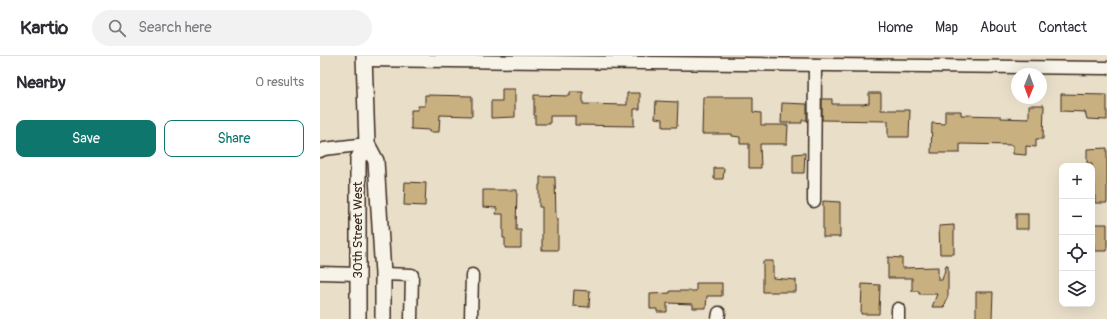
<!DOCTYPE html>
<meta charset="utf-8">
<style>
:root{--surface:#fff;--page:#f2f2f3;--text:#2b2b33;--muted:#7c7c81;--line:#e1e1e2;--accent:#0f766e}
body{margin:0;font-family:Pangolin,sans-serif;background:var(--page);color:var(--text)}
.controls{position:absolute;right:12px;bottom:12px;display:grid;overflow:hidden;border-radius:8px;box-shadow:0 4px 16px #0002}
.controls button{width:36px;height:36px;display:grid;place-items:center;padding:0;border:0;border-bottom:1px solid var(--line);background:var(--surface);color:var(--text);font:20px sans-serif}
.compass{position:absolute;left:691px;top:12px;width:36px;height:36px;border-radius:50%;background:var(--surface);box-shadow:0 4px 16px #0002;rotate:181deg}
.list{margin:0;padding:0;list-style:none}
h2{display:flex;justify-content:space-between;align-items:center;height:52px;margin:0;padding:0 16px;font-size:17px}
h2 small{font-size:13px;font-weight:400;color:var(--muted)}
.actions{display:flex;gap:8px;padding:12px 16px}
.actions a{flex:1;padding:9px 0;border:1px solid var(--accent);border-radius:8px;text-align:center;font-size:14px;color:var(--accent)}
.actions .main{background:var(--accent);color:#fff}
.icon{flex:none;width:22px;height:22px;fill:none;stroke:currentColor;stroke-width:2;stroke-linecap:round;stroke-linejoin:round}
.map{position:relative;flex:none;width:787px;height:263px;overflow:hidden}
header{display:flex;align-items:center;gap:24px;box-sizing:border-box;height:56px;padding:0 20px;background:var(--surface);border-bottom:1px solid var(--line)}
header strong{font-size:19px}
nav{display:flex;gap:22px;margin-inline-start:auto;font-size:14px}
.search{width:280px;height:36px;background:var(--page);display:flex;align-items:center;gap:10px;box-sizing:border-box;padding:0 14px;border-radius:22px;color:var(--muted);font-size:15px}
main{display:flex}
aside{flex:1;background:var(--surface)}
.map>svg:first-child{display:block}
.building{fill:#c9b080;stroke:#3b2a1e}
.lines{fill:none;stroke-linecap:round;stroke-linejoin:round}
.minor-casing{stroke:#3b2a1e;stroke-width:15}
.major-casing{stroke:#3b2a1e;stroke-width:18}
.minor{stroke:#f7f3e8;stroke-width:12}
.major{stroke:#f7f3e8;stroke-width:15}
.labels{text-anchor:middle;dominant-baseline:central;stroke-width:3.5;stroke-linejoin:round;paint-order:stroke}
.street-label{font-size:13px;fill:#3b2a1e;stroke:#f7f3e8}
</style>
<header>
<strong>Kartio</strong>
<div class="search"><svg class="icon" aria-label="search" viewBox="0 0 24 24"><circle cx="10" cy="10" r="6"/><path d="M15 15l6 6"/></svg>Search here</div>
<nav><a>Home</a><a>Map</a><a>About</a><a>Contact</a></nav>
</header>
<main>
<aside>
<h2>Nearby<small>0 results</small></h2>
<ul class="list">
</ul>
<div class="actions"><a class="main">Save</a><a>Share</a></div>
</aside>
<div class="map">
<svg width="787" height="263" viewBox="0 0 787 263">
<rect width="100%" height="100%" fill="#e9dfc9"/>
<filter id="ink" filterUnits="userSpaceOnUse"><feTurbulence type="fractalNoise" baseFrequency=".025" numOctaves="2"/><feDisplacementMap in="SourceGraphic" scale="8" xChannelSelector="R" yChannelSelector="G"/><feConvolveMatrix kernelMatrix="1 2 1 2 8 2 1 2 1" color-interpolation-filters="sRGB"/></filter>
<g filter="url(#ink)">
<g class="building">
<path d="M 182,33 L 195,33 L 195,61 L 171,62 L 171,45 L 182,45 Z"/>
<path d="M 250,36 L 263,36 L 263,48 L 307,49 L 307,37 L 320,37 L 320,53 L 314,53 L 314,70 L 255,69 L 255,60 L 230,60 L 230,68 L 215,68 L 215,59 L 214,59 L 214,39 L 250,40 Z"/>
<path d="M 549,37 L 561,37 L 561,54 L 590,54 L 589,81 L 568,81 L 568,65 L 502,64 L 502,43 L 512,43 L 512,48 L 543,48 L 549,47 Z"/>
<path d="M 741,38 L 787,39 L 787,64 L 767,63 L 765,56 L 741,55 Z"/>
<path d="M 105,39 L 152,40 L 152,60 L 120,59 L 119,76 L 109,76 L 109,74 L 91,73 L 91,54 L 98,54 L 98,50 L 105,50 Z"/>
<path d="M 383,41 L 433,41 L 433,56 L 441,57 L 441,69 L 468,69 L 467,88 L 440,88 L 441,112 L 429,112 L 429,88 L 420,88 L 420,81 L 412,80 L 412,78 L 382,78 Z"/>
<path d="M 336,45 L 358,46 L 357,71 L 343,71 L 343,63 L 335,62 Z"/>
<path d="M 462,47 L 487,48 L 487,64 L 482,64 L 482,67 L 461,67 Z"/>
<path d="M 709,49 L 724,49 L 723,83 L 716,83 L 716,91 L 706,90 L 706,99 L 693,98 L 693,89 L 640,88 L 640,97 L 611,97 L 612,67 L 625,68 L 625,55 L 641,55 L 641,59 L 681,60 L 681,62 L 709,63 Z"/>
<path d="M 787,92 L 787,147 L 775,147 L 775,129 L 772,129 L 772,107 L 767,107 L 767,93 Z"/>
<path d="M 485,97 L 484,117 L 473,117 L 473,98 Z"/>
<path d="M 394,112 L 404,112 L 403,123 L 394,123 Z"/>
<path d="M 220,121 L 235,121 L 236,163 L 238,163 L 238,194 L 222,194 L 222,151 L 219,151 L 219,129 L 220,129 Z"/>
<path d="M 85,126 L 106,127 L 105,150 L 84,149 Z"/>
<path d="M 163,134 L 197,134 L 196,174 L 201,174 L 201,192 L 185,192 L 185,182 L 183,182 L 183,158 L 176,158 L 177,152 L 163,151 Z"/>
<path d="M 503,145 L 520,146 L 520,181 L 503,181 Z"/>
<rect x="696" y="158" width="12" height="15"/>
<path d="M 772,168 L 787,168 L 787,195 L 774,195 L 774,187 L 772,187 Z"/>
<path d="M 634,169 L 634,198 L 620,198 L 619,170 Z"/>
<path d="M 568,201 L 582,202 L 582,212 L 618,211 L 618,224 L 622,224 L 626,210 L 628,210 L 628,240 L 624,251 L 612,251 L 617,238 L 599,238 L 599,235 L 592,235 L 592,222 L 568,222 Z"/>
<path d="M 443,205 L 453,205 L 453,222 L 476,224 L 476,236 L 443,236 Z"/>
<path d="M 376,227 L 402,227 L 402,240 L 387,240 L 386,252 L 373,252 L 373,248 L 347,247 L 347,256 L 337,256 L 337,253 L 330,253 L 330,238 L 350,237 L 350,235 L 376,235 Z"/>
<path d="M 542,228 L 560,229 L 559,258 L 541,258 Z"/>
<path d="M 254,234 L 270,235 L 269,251 L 253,250 Z"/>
<path d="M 656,236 L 673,236 L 672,263 L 656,263 Z"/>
</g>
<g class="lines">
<g class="minor-casing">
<g id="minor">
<path d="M 44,4 L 787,12"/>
<path d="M 0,95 L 4,93 L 47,88"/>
<path d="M 494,145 L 495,9"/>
<path d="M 0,217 L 38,218"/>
<path d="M 63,218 L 92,219 L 91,263"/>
<path d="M 151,263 L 152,219"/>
<path d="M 398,263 L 399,257"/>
<path d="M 578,263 L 578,253"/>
</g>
</g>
<g class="major-casing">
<g id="major">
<path d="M 44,0 L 47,88 L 56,105 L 63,218 L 63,263"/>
<path d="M 38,263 L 38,103 L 47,88"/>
</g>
</g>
<use href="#minor" class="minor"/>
<use href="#major" class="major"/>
</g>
</g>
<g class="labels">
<g class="street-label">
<text transform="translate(38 174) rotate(-90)">30th Street West</text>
</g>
</g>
</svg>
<div class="controls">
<button>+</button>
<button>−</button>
<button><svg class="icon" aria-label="locate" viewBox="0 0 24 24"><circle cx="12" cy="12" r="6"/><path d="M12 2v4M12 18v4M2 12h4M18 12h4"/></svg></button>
<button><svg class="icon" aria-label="layers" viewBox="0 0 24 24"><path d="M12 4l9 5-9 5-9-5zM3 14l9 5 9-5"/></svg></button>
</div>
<svg class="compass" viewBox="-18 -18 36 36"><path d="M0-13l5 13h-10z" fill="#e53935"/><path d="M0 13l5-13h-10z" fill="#7c7c81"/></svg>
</div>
</main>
